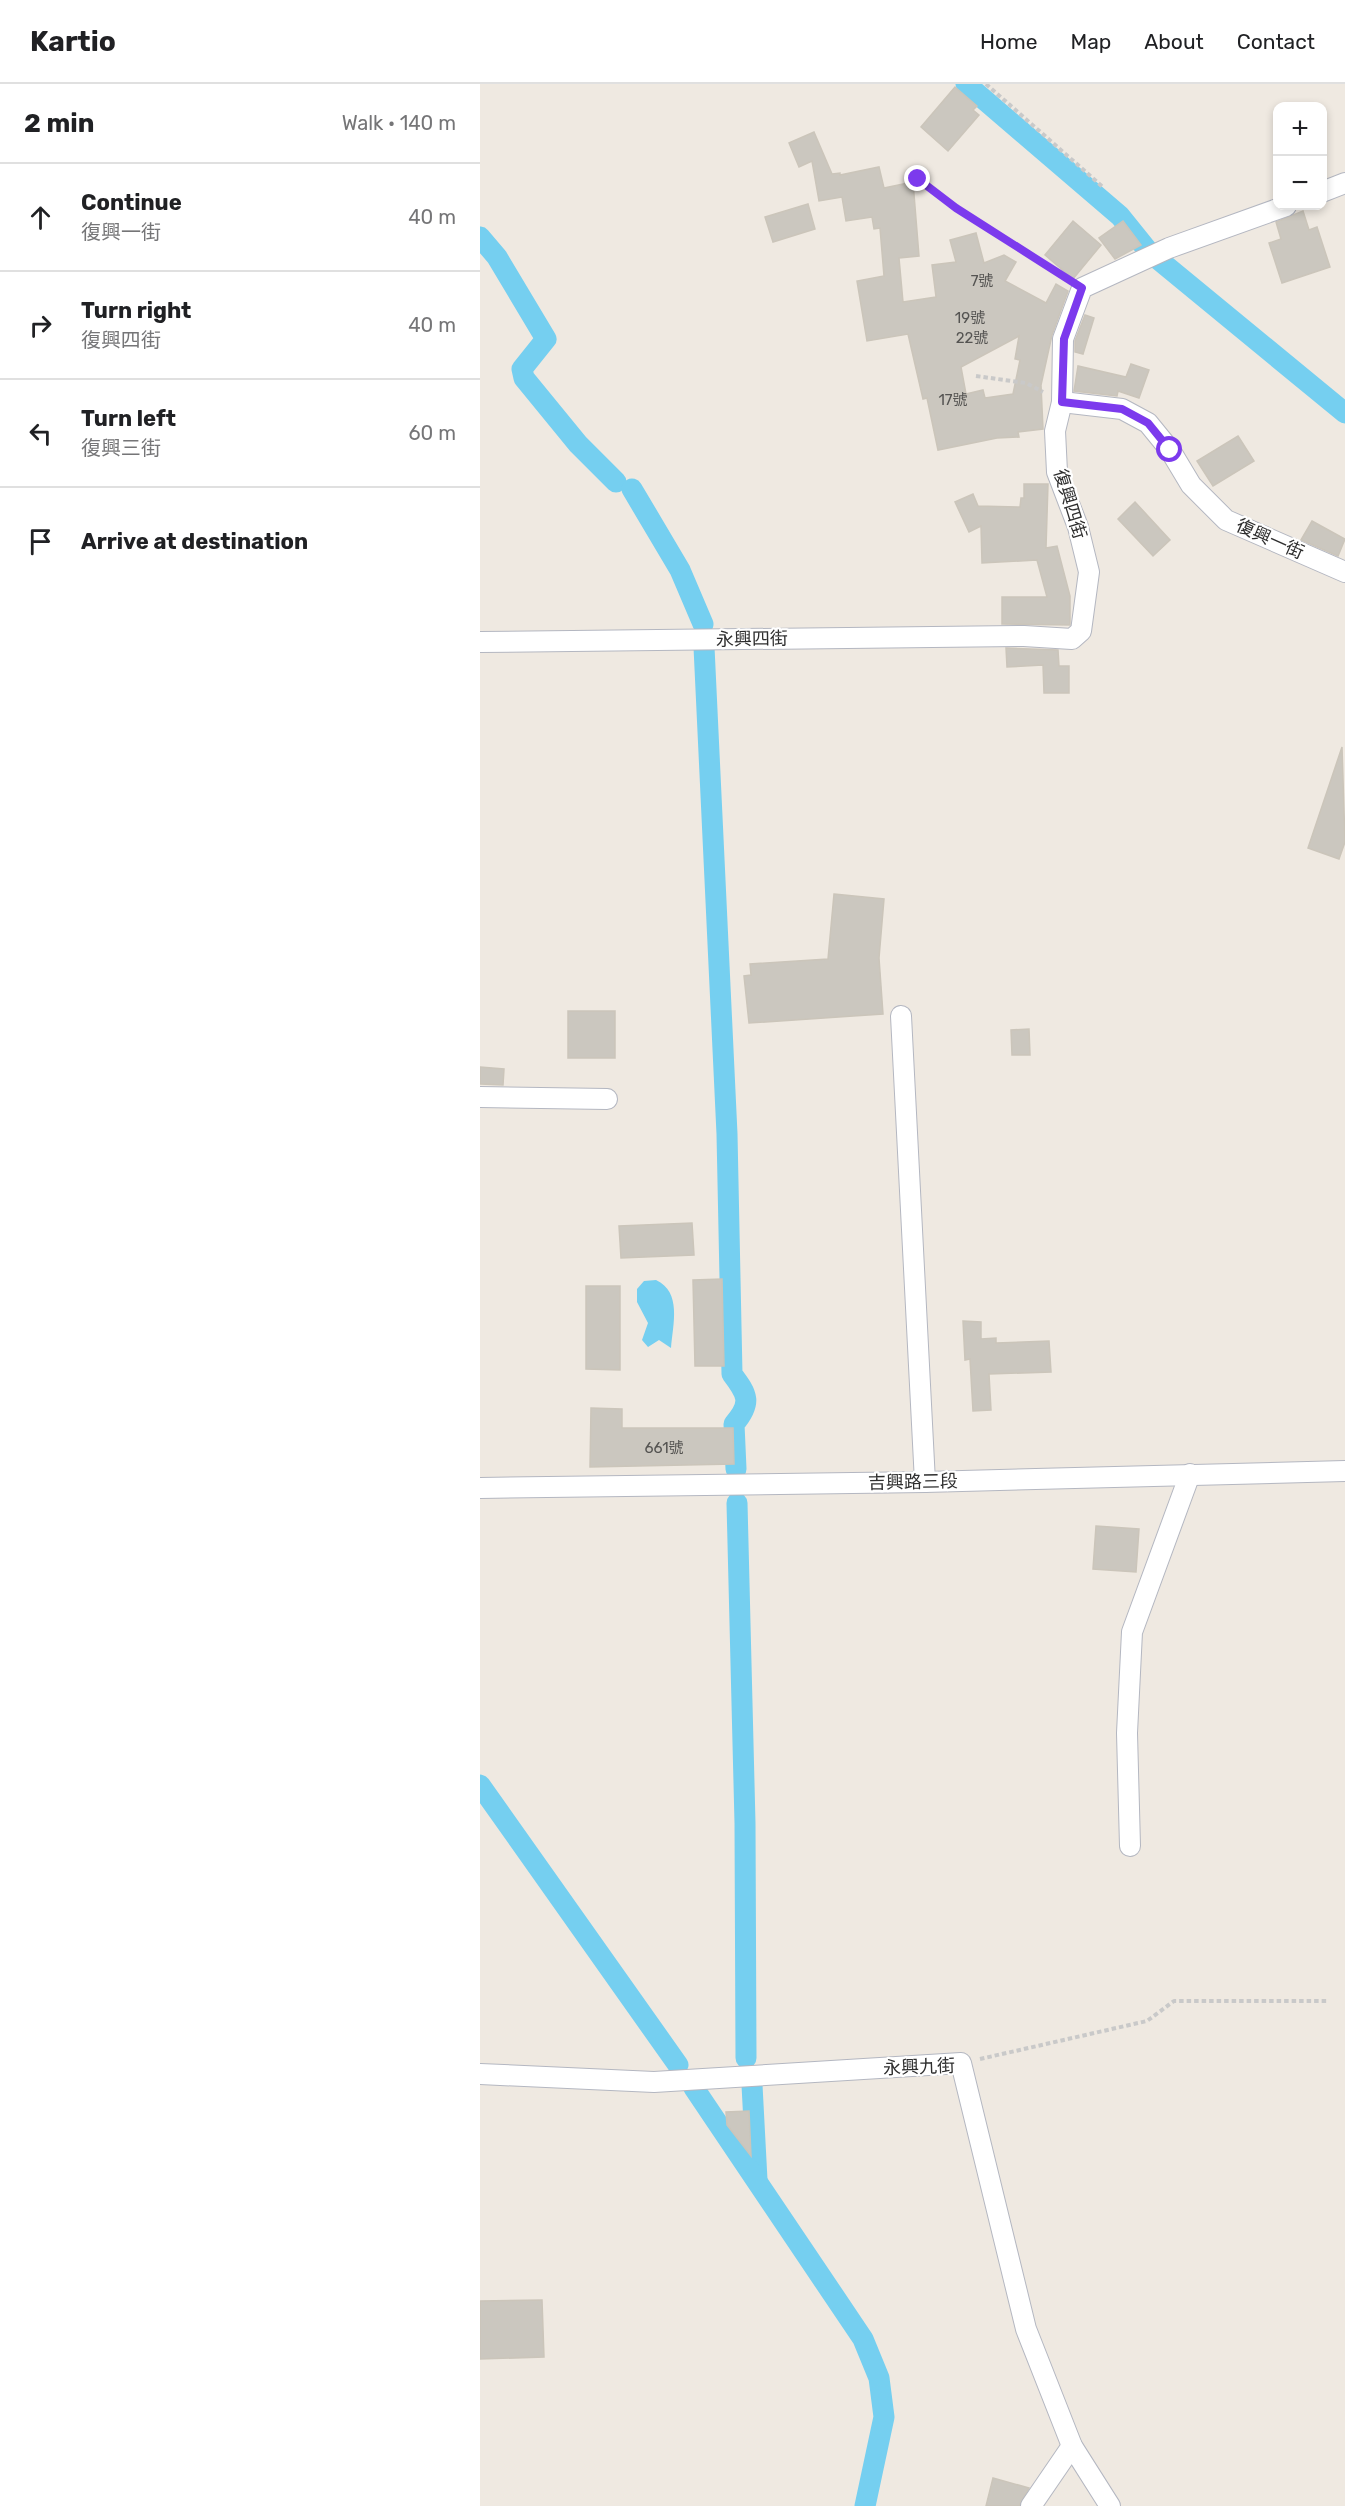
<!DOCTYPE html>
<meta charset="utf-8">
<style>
:root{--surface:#fff;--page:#f2f2f2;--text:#202124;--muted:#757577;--line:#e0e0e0}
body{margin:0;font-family:Rubik,"Noto Sans TC",sans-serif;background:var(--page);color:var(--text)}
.controls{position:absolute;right:18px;top:18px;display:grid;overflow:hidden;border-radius:12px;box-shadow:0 3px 9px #0003}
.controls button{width:54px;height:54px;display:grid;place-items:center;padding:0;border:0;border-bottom:2px solid var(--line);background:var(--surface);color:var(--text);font:30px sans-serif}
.stop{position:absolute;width:18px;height:18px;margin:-14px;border:4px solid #7c3aed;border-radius:50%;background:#fff}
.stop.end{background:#7c3aed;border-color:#fff;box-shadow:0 2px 6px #0008}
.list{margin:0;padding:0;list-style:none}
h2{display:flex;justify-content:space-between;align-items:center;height:78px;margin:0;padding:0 24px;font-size:26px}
h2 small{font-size:20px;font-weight:400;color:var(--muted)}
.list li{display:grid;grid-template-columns:39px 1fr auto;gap:18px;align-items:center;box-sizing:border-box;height:108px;padding:0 24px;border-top:2px solid var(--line)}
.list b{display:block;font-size:22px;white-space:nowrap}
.list p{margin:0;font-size:20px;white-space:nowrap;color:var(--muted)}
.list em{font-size:20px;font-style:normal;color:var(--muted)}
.icon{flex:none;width:33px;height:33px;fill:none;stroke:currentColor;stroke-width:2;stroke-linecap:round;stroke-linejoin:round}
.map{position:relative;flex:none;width:865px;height:2422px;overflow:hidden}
header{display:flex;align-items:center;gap:36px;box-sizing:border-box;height:84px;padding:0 30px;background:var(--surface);border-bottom:2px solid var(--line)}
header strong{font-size:28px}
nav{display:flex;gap:33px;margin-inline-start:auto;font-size:21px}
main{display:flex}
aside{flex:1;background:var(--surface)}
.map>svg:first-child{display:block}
.water{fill:#75cff0}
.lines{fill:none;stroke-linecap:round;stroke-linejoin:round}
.canal{stroke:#75cff0;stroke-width:21}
.building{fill:#cbc7bf;stroke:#cbc5ba;stroke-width:1.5;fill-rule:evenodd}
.minor-casing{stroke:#b4b7c1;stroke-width:22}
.path{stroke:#c9c9c9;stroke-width:4;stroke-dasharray:4.5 3;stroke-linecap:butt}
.minor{stroke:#fff;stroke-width:20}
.route{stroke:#7c3aed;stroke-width:8}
.labels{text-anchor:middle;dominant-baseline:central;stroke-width:4.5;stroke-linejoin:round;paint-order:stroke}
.number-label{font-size:15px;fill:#555452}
.street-label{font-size:18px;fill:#2e2e2e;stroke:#fff}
</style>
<header>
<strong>Kartio</strong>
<nav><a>Home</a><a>Map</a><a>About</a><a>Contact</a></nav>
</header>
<main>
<aside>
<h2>2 min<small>Walk · 140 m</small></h2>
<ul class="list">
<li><svg class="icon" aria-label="ahead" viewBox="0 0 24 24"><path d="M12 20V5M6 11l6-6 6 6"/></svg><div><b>Continue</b><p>復興一街</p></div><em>40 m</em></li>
<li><svg class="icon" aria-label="right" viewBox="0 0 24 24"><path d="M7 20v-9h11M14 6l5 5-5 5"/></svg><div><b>Turn right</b><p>復興四街</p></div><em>40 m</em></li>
<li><svg class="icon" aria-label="left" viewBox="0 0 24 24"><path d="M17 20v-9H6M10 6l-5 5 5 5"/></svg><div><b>Turn left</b><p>復興三街</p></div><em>60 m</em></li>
<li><svg class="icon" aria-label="arrive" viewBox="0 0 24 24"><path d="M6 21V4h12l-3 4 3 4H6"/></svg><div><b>Arrive at destination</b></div></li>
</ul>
</aside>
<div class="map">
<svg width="865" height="2422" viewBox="0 0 865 2422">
<rect width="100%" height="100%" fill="#efe9e1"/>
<path class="water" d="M 176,1196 C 202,1208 193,1240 191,1264 L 179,1256 L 168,1263 L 162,1256 L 168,1239 L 157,1218 L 157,1205 L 164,1197 Z"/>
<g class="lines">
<g class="canal">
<path d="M 486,0 L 640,132 L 669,168"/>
<path d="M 0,153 L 17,173 L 66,255 L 42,285 L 44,294 L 98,360 L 136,398"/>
<path d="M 674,172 L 865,329"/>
<path d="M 152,405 L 200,486 L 223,540"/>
<path d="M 224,563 L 247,1050 L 252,1290 C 268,1311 272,1319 254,1340 L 256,1385"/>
<path d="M 257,1419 L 265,1739 L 266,1974"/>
<path d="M 0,1701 L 198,1981"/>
<path d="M 272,2001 L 277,2096"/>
<path d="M 214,2004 L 383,2255 L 399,2294 L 404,2333 L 385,2422"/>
</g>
</g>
<g class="building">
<path d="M 475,3 L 497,22 L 493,26 L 499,31 L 468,67 L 441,43 Z"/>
<path d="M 334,48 L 352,90 L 360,89 L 360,91 L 399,83 L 404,104 L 433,98 L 439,172 L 419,174 L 423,218 L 456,213 L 452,181 L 476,178 L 470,156 L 496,149 L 504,179 L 524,171 L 536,178 L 525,197 L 566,219 L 576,200 L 588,207 L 572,251 L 561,301 L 563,345 L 538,348 L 539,353 L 517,354 L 458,366 L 447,314 L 443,315 L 428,250 L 387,257 L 377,197 L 404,192 L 400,144 L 394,145 L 392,133 L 366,137 L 362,113 L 339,117 L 332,77 L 319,83 L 309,59 ZM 539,252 L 535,275 L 540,276 L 533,310 L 505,314 L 503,306 L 486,310 L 481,283 Z"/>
<path d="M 328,120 L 335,145 L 293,158 L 285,133 Z"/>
<path d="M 823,127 L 829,146 L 837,143 L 850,183 L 802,199 L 789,159 L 801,155 L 796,138 Z"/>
<path d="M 593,137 L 621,161 L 593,195 L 565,171 Z"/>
<path d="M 643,137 L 661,161 L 635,175 L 619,154 Z"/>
<path d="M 605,231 L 614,234 L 603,270 L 595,268 L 595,257 Z"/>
<path d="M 651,280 L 669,286 L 659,314 L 638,307 L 637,312 L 594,307 L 598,282 L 646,293 Z"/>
<path d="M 758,352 L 774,377 L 733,402 L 717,377 Z"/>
<path d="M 544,400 L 568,400 L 566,464 L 577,462 L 590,512 L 590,541 L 522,540 L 522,513 L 567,513 L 557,476 L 502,479 L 501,442 L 489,448 L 475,418 L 493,410 L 498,422 L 540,423 L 541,414 L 544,414 Z"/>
<path d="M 655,418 L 690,456 L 673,472 L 638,435 Z"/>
<path d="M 832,437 L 865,455 L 858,472 L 821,456 Z"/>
<path d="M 526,564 L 578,566 L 579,582 L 589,582 L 589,609 L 564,609 L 563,581 L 527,583 Z"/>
<path d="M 862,663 L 865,758 L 859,775 L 828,764 Z"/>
<path d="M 354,810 L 404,815 L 399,874 L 403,930 L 269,939 L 264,892 L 271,891 L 270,880 L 348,875 Z"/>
<rect x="88" y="927" width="47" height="47"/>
<path d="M 549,945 L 550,971 L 532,971 L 531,946 Z"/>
<path d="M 0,983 L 24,985 L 23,1001 L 0,1000 Z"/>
<path d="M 212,1139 L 214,1171 L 141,1174 L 139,1142 Z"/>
<path d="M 242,1195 L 244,1282 L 215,1282 L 213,1196 Z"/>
<path d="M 106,1202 L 140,1202 L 140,1286 L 106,1285 Z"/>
<path d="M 483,1237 L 501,1238 L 501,1255 L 516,1254 L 516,1259 L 569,1257 L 571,1288 L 509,1290 L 511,1326 L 493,1327 L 490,1275 L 485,1276 Z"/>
<path d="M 111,1324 L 142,1325 L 142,1344 L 253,1344 L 254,1380 L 110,1383 Z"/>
<path d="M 616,1442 L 659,1445 L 656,1488 L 613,1485 Z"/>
<path d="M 269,2027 L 271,2072 L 247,2041 L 246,2028 Z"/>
<path d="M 62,2216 L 64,2273 L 0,2275 L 0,2217 Z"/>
<path d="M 513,2394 L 549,2404 L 539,2422 L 506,2422 Z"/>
</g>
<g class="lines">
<g class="minor-casing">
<g id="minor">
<path d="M 842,108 L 865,99"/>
<path d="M 582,318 L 642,325 L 668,339 L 690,366 L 711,401 L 746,436 L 865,488"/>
<path d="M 0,558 L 544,552 L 592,555 L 601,547 L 609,488 L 598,443 L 577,388 L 575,347 L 582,318 L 583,255 L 602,204 L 689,164 L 806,122"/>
<path d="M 421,932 L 445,1398"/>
<path d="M 0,1013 L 127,1015"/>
<path d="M 0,1404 L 445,1398 L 865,1387"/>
<path d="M 650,1762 L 647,1649 L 652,1548 L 710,1390"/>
<path d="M 0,1990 L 174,1998 L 481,1979 L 546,2245 L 592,2362 L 630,2422"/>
<path d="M 551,2422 L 592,2362"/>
</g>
</g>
<g class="path">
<path d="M 506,0 L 624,104"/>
<path d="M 438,95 L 476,124 L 587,194"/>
<path d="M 496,292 L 546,299 L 563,308"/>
<path d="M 500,1975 L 667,1937 L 694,1917 L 847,1917"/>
</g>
<use href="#minor" class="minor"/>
</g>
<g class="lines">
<path class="route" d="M 438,95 L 476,124 L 602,204 L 584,255 L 582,318 L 642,325 L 668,339 L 690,366"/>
</g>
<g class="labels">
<g class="number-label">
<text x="502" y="197">7號</text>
<text x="490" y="234">19號</text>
<text x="492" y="254">22號</text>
<text x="473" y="316">17號</text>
<text x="184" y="1364">661號</text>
</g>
<g class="street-label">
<text transform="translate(590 420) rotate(73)">復興四街</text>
<text transform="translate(790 455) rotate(24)">復興一街</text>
<text transform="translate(272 555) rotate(-1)">永興四街</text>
<text transform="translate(433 1398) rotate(-1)">吉興路三段</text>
<text transform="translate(439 1983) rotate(-2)">永興九街</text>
</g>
</g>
</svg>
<div class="controls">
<button>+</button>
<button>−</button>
</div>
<div class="stop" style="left:690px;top:366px"></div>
<div class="stop end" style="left:438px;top:95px"></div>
</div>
</main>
